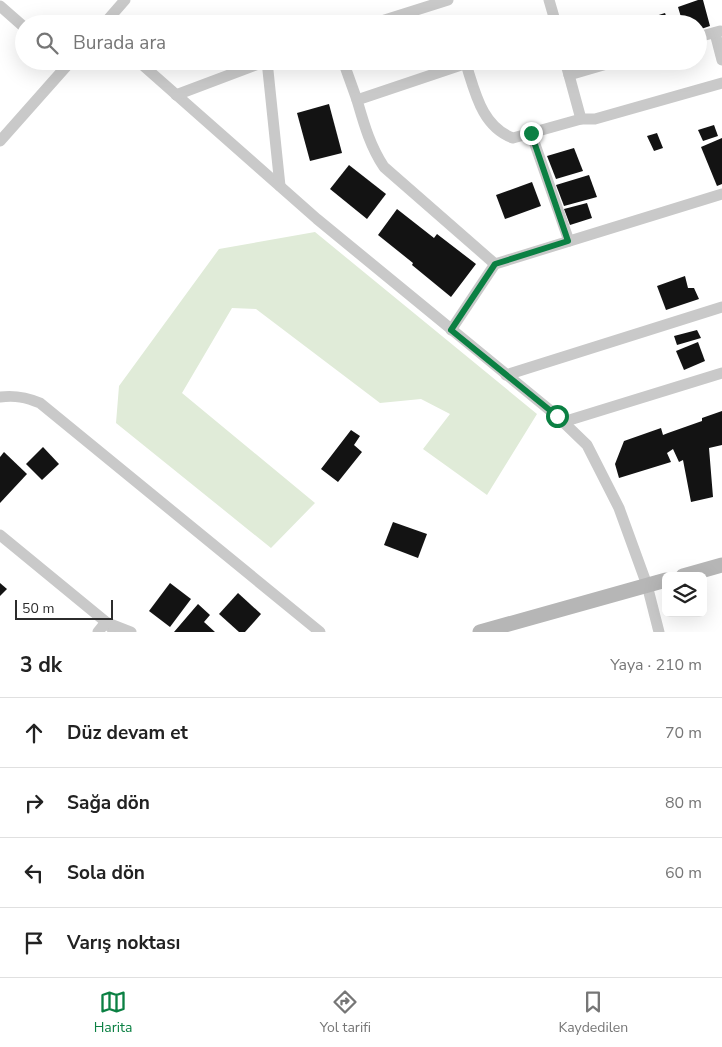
<!DOCTYPE html>
<html lang="tr">
<meta charset="utf-8">
<style>
:root{--surface:#fff;--page:#f2f2f2;--text:#222;--muted:#767676;--line:#e0e0e0;--accent:#0b8043}
body{margin:0;font-family:"Nunito Sans",sans-serif;background:var(--page);color:var(--text)}
.controls{position:absolute;right:15px;bottom:15px;display:grid;overflow:hidden;border-radius:8px;box-shadow:0 5px 20px #0002}
.controls button{width:45px;height:45px;display:grid;place-items:center;padding:0;border:0;border-bottom:1px solid var(--line);background:var(--surface);color:var(--text);font:25px sans-serif}
.scale{position:absolute;left:15px;bottom:12px;width:98px;box-sizing:border-box;padding-left:5px;border:2px solid #2c2c2c;border-top:0;font-size:14px;line-height:18px;white-space:nowrap;color:#2c2c2c;-webkit-text-stroke:4px #fff;paint-order:stroke}
.stop{position:absolute;width:15px;height:15px;margin:-11px;border:4px solid #0b8043;border-radius:50%;background:#fff}
.stop.end{background:#0b8043;border-color:#fff;box-shadow:0 1px 5px #0008}
.list{margin:0;padding:0;list-style:none}
h2{display:flex;justify-content:space-between;align-items:center;height:65px;margin:0;padding:0 20px;font-size:21px}
h2 small{font-size:16px;font-weight:400;color:var(--muted)}
.list li{display:grid;grid-template-columns:32px 1fr auto;gap:15px;align-items:center;box-sizing:border-box;height:70px;padding:0 20px;border-top:1px solid var(--line)}
.list b{display:block;font-size:19px;white-space:nowrap}
.list em{font-size:16px;font-style:normal;color:var(--muted)}
.icon{flex:none;width:28px;height:28px;fill:none;stroke:currentColor;stroke-width:2;stroke-linecap:round;stroke-linejoin:round}
.map{position:relative;flex:none;width:722px;height:632px;overflow:hidden}
.search{position:absolute;background:var(--surface);box-shadow:0 5px 20px #0002;left:15px;right:15px;top:15px;height:55px;display:flex;align-items:center;gap:12px;box-sizing:border-box;padding:0 18px;border-radius:28px;color:var(--muted);font-size:19px}
.sheet{height:345px;background:var(--surface)}
nav{display:flex;justify-content:space-around;align-items:center;box-sizing:border-box;height:70px;border-top:1px solid var(--line);background:var(--surface);font-size:14px;color:var(--muted)}
nav a{display:grid;justify-items:center;gap:2px}
nav .on{color:var(--accent)}
.map>svg:first-child{display:block}
.green{fill:#e0ebd8}
.building{fill:#131313}
.lines{fill:none;stroke-linecap:round;stroke-linejoin:round}
.street{stroke:#c9c9c9;stroke-width:11}
.secondary{stroke:#b6b6b6;stroke-width:15}
.route{stroke:#0b8043;stroke-width:6}
</style>
<div class="map">
<svg width="722" height="632" viewBox="0 0 722 632">
<rect width="100%" height="100%" fill="#fff"/>
<path class="green" d="M 315,232 L 537,414 L 487,495 L 423,449 L 450,414 L 421,399 L 380,403 L 256,309 L 232,308 L 182,393 L 315,503 L 271,548 L 116,423 L 119,386 L 219,249 Z"/>
<g class="building">
<path d="M 698,0 L 703,0 L 710,26 L 698,30 L 698,24 L 683,24 L 678,7 Z"/>
<path d="M 665,13 L 669,24 L 641,24 L 640,21 Z"/>
<path d="M 329,104 L 342,153 L 310,161 L 297,113 Z"/>
<path d="M 714,125 L 718,136 L 703,141 L 698,130 Z"/>
<path d="M 657,133 L 663,148 L 654,151 L 647,136 Z"/>
<path d="M 722,138 L 722,184 L 717,186 L 701,147 Z"/>
<path d="M 574,148 L 583,171 L 556,179 L 547,156 Z"/>
<path d="M 349,165 L 386,194 L 367,219 L 330,189 Z"/>
<path d="M 589,175 L 597,197 L 564,206 L 556,185 Z"/>
<path d="M 532,182 L 541,206 L 505,219 L 496,195 Z"/>
<path d="M 587,203 L 592,218 L 570,225 L 564,209 Z"/>
<path d="M 397,209 L 434,238 L 437,234 L 476,264 L 451,297 L 412,265 L 413,263 L 378,235 Z"/>
<path d="M 685,276 L 688,288 L 694,288 L 699,299 L 666,310 L 657,286 Z"/>
<path d="M 697,330 L 701,338 L 677,345 L 674,336 Z"/>
<path d="M 698,342 L 705,361 L 684,370 L 676,351 Z"/>
<path d="M 722,411 L 722,445 L 709,448 L 713,497 L 691,502 L 683,460 L 679,462 L 673,449 L 667,453 L 671,462 L 619,478 L 615,464 L 624,441 L 661,428 L 663,435 L 668,433 L 702,421 L 702,418 Z"/>
<path d="M 351,430 L 360,436 L 354,445 L 362,452 L 338,482 L 321,469 Z"/>
<path d="M 43,447 L 59,464 L 42,480 L 26,464 Z"/>
<path d="M 4,452 L 27,474 L 0,503 L 0,457 Z"/>
<path d="M 393,522 L 427,534 L 418,558 L 384,545 Z"/>
<path d="M 0,583 L 7,589 L 0,596 Z"/>
<path d="M 170,583 L 191,599 L 170,627 L 149,611 Z"/>
<path d="M 238,593 L 261,614 L 245,632 L 239,632 L 219,614 Z"/>
<path d="M 198,604 L 210,615 L 204,622 L 215,632 L 174,632 Z"/>
</g>
<g class="lines">
<g class="street">
<path d="M 549,0 L 556,24"/>
<path d="M 0,6 L 24,27"/>
<path d="M 104,24 L 125,0"/>
<path d="M 372,24 L 448,0"/>
<path d="M 715,33 L 722,60"/>
<path d="M 698,37 L 720,31"/>
<path d="M 138,61 L 317,219 L 557,416 L 587,445 L 619,508 L 647,585 L 659,632"/>
<path d="M 267,61 L 280,186"/>
<path d="M 343,61 L 357,100"/>
<path d="M 473,61 L 357,100 C 364,124 370,146 384,167 L 495,264"/>
<path d="M 565,61 L 569,75 L 617,61"/>
<path d="M 466,64 C 475,92 482,127 513,138 L 581,119 L 569,75"/>
<path d="M 176,95 L 266,61"/>
<path d="M 581,119 L 595,119 L 722,83"/>
<path d="M 531,133 L 569,241"/>
<path d="M 0,141 L 71,61"/>
<path d="M 451,330 L 495,264 L 722,194"/>
<path d="M 506,375 L 722,307"/>
<path d="M 0,397 C 15,395 26,397 40,403 L 320,632"/>
<path d="M 563,422 L 722,373"/>
<path d="M 0,535 L 106,622 L 115,632"/>
<path d="M 108,623 L 131,632"/>
<path d="M 98,632 L 106,622"/>
</g>
<g class="secondary">
<path d="M 683,576 L 722,565"/>
<path d="M 480,632 L 666,580"/>
</g>
</g>
<g class="lines">
<path class="route" d="M 531,133 L 568,241 L 495,264 L 451,330 L 557,416"/>
</g>
</svg>
<div class="controls">
<button><svg class="icon" aria-label="layers" viewBox="0 0 24 24"><path d="M12 4l9 5-9 5-9-5zM3 14l9 5 9-5"/></svg></button>
</div>
<div class="scale">50 m</div>
<div class="stop" style="left:557px;top:416px"></div>
<div class="stop end" style="left:531px;top:133px"></div>
<div class="search"><svg class="icon" aria-label="search" viewBox="0 0 24 24"><circle cx="10" cy="10" r="6"/><path d="M15 15l6 6"/></svg>Burada ara</div>
</div>
<section class="sheet">
<h2>3 dk<small>Yaya · 210 m</small></h2>
<ul class="list">
<li><svg class="icon" aria-label="ahead" viewBox="0 0 24 24"><path d="M12 20V5M6 11l6-6 6 6"/></svg><div><b>Düz devam et</b></div><em>70 m</em></li>
<li><svg class="icon" aria-label="right" viewBox="0 0 24 24"><path d="M7 20v-9h11M14 6l5 5-5 5"/></svg><div><b>Sağa dön</b></div><em>80 m</em></li>
<li><svg class="icon" aria-label="left" viewBox="0 0 24 24"><path d="M17 20v-9H6M10 6l-5 5 5 5"/></svg><div><b>Sola dön</b></div><em>60 m</em></li>
<li><svg class="icon" aria-label="arrive" viewBox="0 0 24 24"><path d="M6 21V4h12l-3 4 3 4H6"/></svg><div><b>Varış noktası</b></div></li>
</ul>
</section>
<nav>
<a class="on"><svg class="icon" aria-label="map" viewBox="0 0 24 24"><path d="M3 6l6-2 6 2 6-2v14l-6 2-6-2-6 2zM9 4v14M15 6v14"/></svg>Harita</a>
<a><svg class="icon" aria-label="directions" viewBox="0 0 24 24"><path d="M12 3l9 9-9 9-9-9zM9 14v-3h6M13 9l2 2-2 2"/></svg>Yol tarifi</a>
<a><svg class="icon" aria-label="saved" viewBox="0 0 24 24"><path d="M7 4h10v16l-5-4-5 4z"/></svg>Kaydedilen</a>
</nav>
